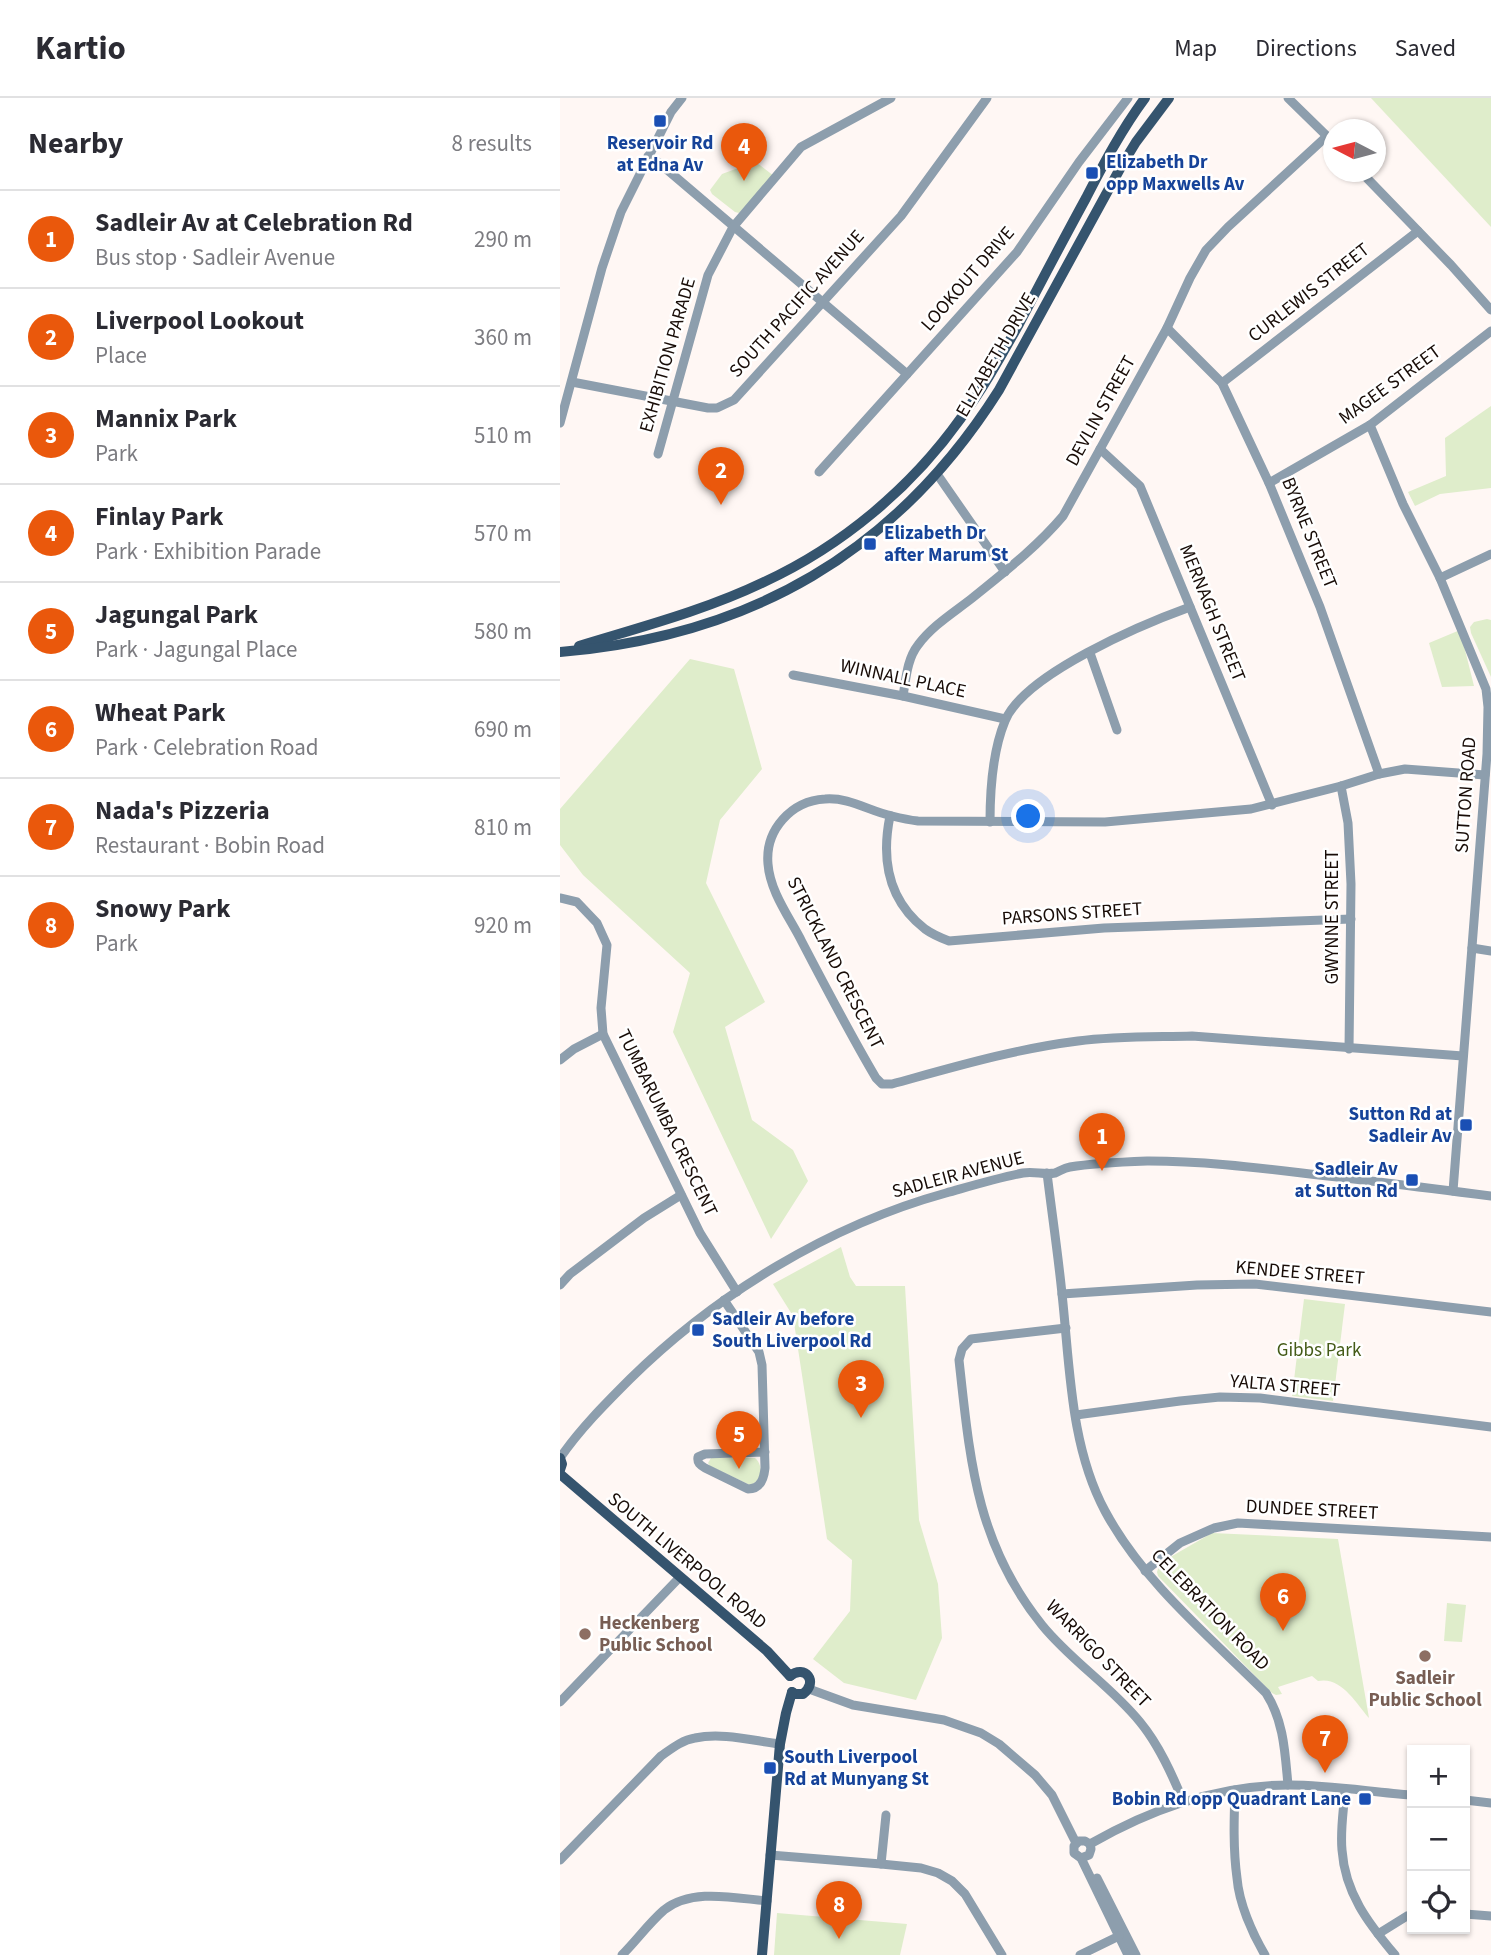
<!DOCTYPE html>
<meta charset="utf-8">
<style>
:root{--surface:#fff;--page:#f7f7f7;--text:#2b2b33;--muted:#7c7c81;--line:#e1e1e2;--accent:#ea580c}
body{margin:0;font-family:"Source Sans 3",sans-serif;background:var(--page);color:var(--text)}
.controls{position:absolute;right:21px;bottom:21px;display:grid;overflow:hidden;border-radius:0px;box-shadow:0 2px 5px #0004}
.controls button{width:63px;height:63px;display:grid;place-items:center;padding:0;border:0;border-bottom:2px solid var(--line);background:var(--surface);color:var(--text);font:35px sans-serif}
.compass{position:absolute;left:763px;top:21px;width:63px;height:63px;border-radius:50%;background:var(--surface);box-shadow:0 2px 5px #0004;rotate:276deg}
.you{position:absolute;left:469px;top:719px;width:24px;height:24px;margin:-18px;border:5px solid #fff;border-radius:50%;background:#1a73e8;box-shadow:0 0 0 10px #1a73e833}
.badge{display:grid;place-items:center;width:46px;height:46px;border-radius:50%;background:var(--accent);color:#fff;font-size:23px;font-weight:700}
.pin{position:absolute;translate:-50% -58px;filter:drop-shadow(0 2px 4px #0008)}
.pin::after{content:'';position:absolute;top:37px;width:24px;height:21px;background:inherit;clip-path:polygon(0 0,100% 0,50% 100%)}
.list{margin:0;padding:0;list-style:none}
h2{display:flex;justify-content:space-between;align-items:center;height:91px;margin:0;padding:0 28px;font-size:30px}
h2 small{font-size:23px;font-weight:400;color:var(--muted)}
.list li{display:grid;grid-template-columns:46px 1fr auto;gap:21px;align-items:center;box-sizing:border-box;height:98px;padding:0 28px;border-top:2px solid var(--line)}
.list b{display:block;font-size:26px;white-space:nowrap}
.list p{margin:0;font-size:23px;white-space:nowrap;color:var(--muted)}
.list em{font-size:23px;font-style:normal;color:var(--muted)}
.icon{flex:none;width:38px;height:38px;fill:none;stroke:currentColor;stroke-width:2;stroke-linecap:round;stroke-linejoin:round}
.map{position:relative;flex:none;width:931px;height:1857px;overflow:hidden}
header{display:flex;align-items:center;gap:42px;box-sizing:border-box;height:98px;padding:0 35px;background:var(--surface);border-bottom:2px solid var(--line)}
header strong{font-size:33px}
nav{display:flex;gap:38px;margin-inline-start:auto;font-size:24px}
main{display:flex}
aside{flex:1;background:var(--surface)}
.map>svg:first-child{display:block}
.green{fill:#dfedcb}
.lines{fill:none;stroke-linecap:round;stroke-linejoin:round}
.minor{stroke:#8d9ead;stroke-width:9}
.major{stroke:#35546e;stroke-width:10}
.transit-dot{fill:#1a4fb4;stroke:#fff;stroke-width:2.5}
.education-dot{fill:#8d6e63;stroke:#fff;stroke-width:2.5}
.labels{text-anchor:middle;dominant-baseline:central;stroke-width:5;stroke-linejoin:round;paint-order:stroke}
.transit-label{font-size:19px;font-weight:bold;fill:#164399;stroke:#fff;text-anchor:start}
.street-label{font-size:19px;fill:#180c07;stroke:#fff}
.park-label{font-size:19px;fill:#445b18;stroke:#fff}
.education-label{font-size:19px;font-weight:bold;fill:#785e54;stroke:#fff;text-anchor:start}
</style>
<header>
<strong>Kartio</strong>
<nav><a>Map</a><a>Directions</a><a>Saved</a></nav>
</header>
<main>
<aside>
<h2>Nearby<small>8 results</small></h2>
<ul class="list">
<li><span class="badge">1</span><div><b>Sadleir Av at Celebration Rd</b><p>Bus stop · Sadleir Avenue</p></div><em>290 m</em></li>
<li><span class="badge">2</span><div><b>Liverpool Lookout</b><p>Place</p></div><em>360 m</em></li>
<li><span class="badge">3</span><div><b>Mannix Park</b><p>Park</p></div><em>510 m</em></li>
<li><span class="badge">4</span><div><b>Finlay Park</b><p>Park · Exhibition Parade</p></div><em>570 m</em></li>
<li><span class="badge">5</span><div><b>Jagungal Park</b><p>Park · Jagungal Place</p></div><em>580 m</em></li>
<li><span class="badge">6</span><div><b>Wheat Park</b><p>Park · Celebration Road</p></div><em>690 m</em></li>
<li><span class="badge">7</span><div><b>Nada's Pizzeria</b><p>Restaurant · Bobin Road</p></div><em>810 m</em></li>
<li><span class="badge">8</span><div><b>Snowy Park</b><p>Park</p></div><em>920 m</em></li>
</ul>
</aside>
<div class="map">
<svg width="931" height="1857" viewBox="0 0 931 1857">
<rect width="100%" height="100%" fill="#fff7f4"/>
<g class="green">
<path d="M 811,0 L 931,0 L 931,129 Z"/>
<path d="M 188,58 L 214,78 L 179,115 L 175,114 L 152,96 L 150,92 L 162,76 L 181,69 Z"/>
<path d="M 931,308 L 931,390 L 880,396 L 855,408 L 848,394 L 886,378 L 885,340 Z"/>
<path d="M 927,521 L 931,522 L 931,579 L 911,535 L 910,529 L 914,524 Z"/>
<path d="M 900,532 L 914,588 L 882,589 L 869,545 Z"/>
<path d="M 130,561 L 174,571 L 202,671 L 160,722 L 146,785 L 205,904 L 165,929 L 192,1022 L 233,1052 L 248,1083 L 211,1141 L 113,934 L 130,875 L 23,777 L 0,747 L 0,711 Z"/>
<path d="M 281,1149 L 290,1179 L 296,1188 L 345,1188 L 359,1422 L 378,1486 L 382,1540 L 356,1602 L 284,1585 L 253,1561 L 290,1513 L 292,1462 L 267,1441 L 233,1218 L 213,1186 Z"/>
<path d="M 744,1201 L 785,1206 L 773,1303 L 732,1298 Z"/>
<path d="M 151,1360 L 195,1360 C 204,1368 202,1383 190,1387 L 150,1368 L 148,1365 Z"/>
<path d="M 652,1435 L 778,1441 L 809,1620 C 796,1605 781,1578 758,1583 L 752,1578 L 718,1589 L 722,1596 L 716,1597 L 712,1595 L 598,1478 L 597,1474 L 600,1465 Z"/>
<path d="M 887,1505 L 906,1507 L 902,1544 L 884,1543 Z"/>
<path d="M 217,1815 L 347,1826 L 340,1857 L 214,1857 Z"/>
</g>
<g class="lines">
<g class="minor">
<path d="M 728,0 L 774,45"/>
<path d="M 88,58 L 98,64 L 347,276"/>
<path d="M 801,74 L 891,167 L 931,212"/>
<path d="M 607,230 L 662,285 L 709,385 L 760,509 L 819,676"/>
<path d="M 12,284 L 148,310 L 157,310 L 174,302 L 341,118 L 427,0"/>
<path d="M 662,285 L 858,133"/>
<path d="M 0,325 L 42,170 L 61,114 L 111,14 L 122,0"/>
<path d="M 810,327 L 843,406 L 880,480 L 926,591 L 928,609 L 927,656 L 893,1093"/>
<path d="M 540,351 L 580,388 L 712,707"/>
<path d="M 98,356 L 148,177 L 173,129 L 241,49 L 331,0"/>
<path d="M 259,374 L 457,154 L 519,64 L 568,0"/>
<path d="M 377,376 L 445,474"/>
<path d="M 709,385 L 810,327 L 931,233"/>
<path d="M 880,480 L 931,456"/>
<path d="M 530,555 L 557,632"/>
<path d="M 233,577 L 343,598 L 445,621"/>
<path d="M 343,598 C 346,581 347,561 358,547 C 372,528 393,515 411,501 C 443,475 476,450 503,418 L 607,230 L 630,180 L 646,152 L 668,129 L 767,38"/>
<path d="M 781,688 L 788,725 L 791,786 L 789,951"/>
<path d="M 330,718 C 321,762 328,802 365,831 C 372,836 381,840 389,843 L 544,830 L 791,821"/>
<path d="M 430,724 C 430,692 433,652 445,623 C 464,576 583,526 630,509"/>
<path d="M 0,800 L 17,804 L 37,825 L 47,847 L 41,910 L 43,936 L 140,1135 L 177,1194"/>
<path d="M 912,850 L 931,853"/>
<path d="M 903,958 L 632,938 C 594,939 555,938 518,943 C 454,951 394,969 332,986 L 322,986 L 316,980 C 290,936 266,890 242,844 C 230,820 210,794 208,766 C 205,732 231,703 265,701 C 289,699 309,713 332,718 C 340,720 349,722 358,723 L 545,724 L 691,711 L 781,688 L 819,676 L 845,671 L 925,677"/>
<path d="M 0,962 L 14,951 L 43,936"/>
<path d="M 487,1075 C 492,1116 498,1156 502,1196 C 510,1268 510,1348 545,1413 C 583,1484 650,1539 706,1595 C 724,1623 725,1655 728,1687"/>
<path d="M 0,1187 L 10,1176 L 84,1120 L 121,1097"/>
<path d="M 502,1196 L 637,1187 L 695,1186 L 931,1214"/>
<path d="M 164,1202 L 199,1254 L 202,1267 L 205,1370 C 204,1380 201,1391 188,1391 L 145,1370 C 140,1367 137,1365 138,1359 L 145,1356 L 205,1354"/>
<path d="M 506,1230 L 411,1241 L 402,1251 L 399,1262 C 410,1362 416,1445 482,1527 C 511,1563 551,1588 580,1624 C 599,1647 612,1676 623,1703"/>
<path d="M 516,1317 L 620,1303 L 660,1299 L 700,1300 L 931,1329"/>
<path d="M 0,1360 C 20,1331 45,1306 70,1281 C 156,1196 270,1127 386,1095 C 411,1088 437,1080 463,1075 C 474,1073 484,1077 495,1075 C 500,1073 504,1070 510,1069 C 535,1065 563,1064 589,1063 C 640,1063 691,1069 742,1075 C 805,1082 868,1090 931,1098"/>
<path d="M 585,1473 L 620,1445 L 654,1430 L 678,1425 L 931,1439"/>
<path d="M 249,1591 L 293,1607 L 384,1622 L 421,1635 L 439,1646 L 475,1677 L 492,1697 L 516,1745"/>
<path d="M 0,1604 L 120,1479"/>
<path d="M 785,1691 C 784,1711 780,1731 782,1752 C 785,1795 808,1825 835,1857"/>
<path d="M 675,1692 C 674,1721 673,1751 677,1780 C 679,1805 692,1835 705,1857"/>
<path d="M 905,1702 L 931,1705"/>
<path d="M 530,1746 C 591,1711 657,1687 729,1687 C 770,1687 811,1694 852,1697"/>
<path d="M 530,1746 L 525,1743 L 519,1743 L 514,1748 L 514,1755 L 521,1760 L 568,1857"/>
<path d="M 210,1757 L 321,1766 L 361,1770 L 378,1775 L 392,1783 L 405,1796 L 442,1857"/>
<path d="M 521,1760 L 529,1757 L 531,1751 L 530,1746"/>
<path d="M 0,1762 L 101,1658 C 111,1651 122,1642 135,1640 C 162,1634 194,1643 220,1646"/>
<path d="M 321,1766 L 326,1717"/>
<path d="M 537,1780 L 576,1857"/>
<path d="M 905,1816 L 931,1818"/>
<path d="M 818,1836 L 847,1818 L 852,1817"/>
<path d="M 62,1857 C 76,1843 89,1825 104,1812 C 132,1790 174,1800 207,1803"/>
<path d="M 520,1857 L 559,1838"/>
</g>
<g class="major">
<path d="M 19,548 C 81,529 146,512 204,484 C 282,448 351,390 401,320 C 423,291 441,258 459,226 C 481,184 503,142 526,100 C 544,65 562,31 585,0"/>
<path d="M 0,554 C 190,538 336,455 439,292 L 562,67 L 576,44 L 609,0"/>
<path d="M 0,1360 L 2,1366 L 0,1372"/>
<path d="M 0,1376 L 207,1553 L 230,1578"/>
<path d="M 230,1578 C 245,1566 259,1584 243,1596 L 235,1596 L 232,1594"/>
<path d="M 202,1857 L 220,1646 L 226,1615 L 232,1594"/>
</g>
</g>
<g class="transit-dot">
<rect x="93" y="16" width="14" height="14" rx="3.5"/>
<rect x="525" y="68" width="14" height="14" rx="3.5"/>
<rect x="303" y="439" width="14" height="14" rx="3.5"/>
<rect x="899" y="1020" width="14" height="14" rx="3.5"/>
<rect x="845" y="1075" width="14" height="14" rx="3.5"/>
<rect x="131" y="1225" width="14" height="14" rx="3.5"/>
<rect x="203" y="1663" width="14" height="14" rx="3.5"/>
<rect x="798" y="1694" width="14" height="14" rx="3.5"/>
</g>
<g class="education-dot">
<circle cx="25" cy="1536" r="7"/>
<circle cx="865" cy="1558" r="7"/>
</g>
<g class="labels">
<g class="transit-label">
<text x="100" y="45" text-anchor="middle">Reservoir Rd<tspan x="100" dy="22">at Edna Av</tspan></text>
<text x="546" y="64">Elizabeth Dr<tspan x="546" dy="22">opp Maxwells Av</tspan></text>
<text x="324" y="435">Elizabeth Dr<tspan x="324" dy="22">after Marum St</tspan></text>
<text x="892" y="1016" text-anchor="end">Sutton Rd at<tspan x="892" dy="22">Sadleir Av</tspan></text>
<text x="838" y="1071" text-anchor="end">Sadleir Av<tspan x="838" dy="22">at Sutton Rd</tspan></text>
<text x="152" y="1221">Sadleir Av before<tspan x="152" dy="22">South Liverpool Rd</tspan></text>
<text x="224" y="1659">South Liverpool<tspan x="224" dy="22">Rd at Munyang St</tspan></text>
<text x="791" y="1701" text-anchor="end">Bobin Rd opp Quadrant Lane</text>
</g>
<g class="street-label">
<text transform="translate(408 181) rotate(-49)">LOOKOUT DRIVE</text>
<text transform="translate(749 195) rotate(-38)">CURLEWIS STREET</text>
<text transform="translate(237 206) rotate(-48)">SOUTH PACIFIC AVENUE</text>
<text transform="translate(108 257) rotate(-74)">EXHIBITION PARADE</text>
<text transform="translate(436 257) rotate(-60)">ELIZABETH DRIVE</text>
<text transform="translate(830 287) rotate(-36)">MAGEE STREET</text>
<text transform="translate(541 313) rotate(-61)">DEVLIN STREET</text>
<text transform="translate(749 435) rotate(68)">BYRNE STREET</text>
<text transform="translate(652 515) rotate(68)">MERNAGH STREET</text>
<text transform="translate(343 581) rotate(12)">WINNALL PLACE</text>
<text transform="translate(906 697) rotate(-86)">SUTTON ROAD</text>
<text transform="translate(512 816) rotate(-4)">PARSONS STREET</text>
<text transform="translate(772 819) rotate(-90)">GWYNNE STREET</text>
<text transform="translate(275 865) rotate(63)">STRICKLAND CRESCENT</text>
<text transform="translate(107 1025) rotate(64)">TUMBARUMBA CRESCENT</text>
<text transform="translate(398 1077) rotate(-15)">SADLEIR AVENUE</text>
<text transform="translate(740 1175) rotate(5)">KENDEE STREET</text>
<text transform="translate(725 1288) rotate(5)">YALTA STREET</text>
<text transform="translate(752 1412) rotate(3)">DUNDEE STREET</text>
<text transform="translate(127 1463) rotate(40)">SOUTH LIVERPOOL ROAD</text>
<text transform="translate(650 1512) rotate(46)">CELEBRATION ROAD</text>
<text transform="translate(538 1556) rotate(46)">WARRIGO STREET</text>
</g>
<g class="park-label">
<text x="759" y="1252">Gibbs Park</text>
</g>
<g class="education-label">
<text x="39" y="1525">Heckenberg<tspan x="39" dy="22">Public School</tspan></text>
<text x="865" y="1580" text-anchor="middle">Sadleir<tspan x="865" dy="22">Public School</tspan></text>
</g>
</g>
</svg>
<div class="controls">
<button>+</button>
<button>−</button>
<button><svg class="icon" aria-label="locate" viewBox="0 0 24 24"><circle cx="12" cy="12" r="6"/><path d="M12 2v4M12 18v4M2 12h4M18 12h4"/></svg></button>
</div>
<svg class="compass" viewBox="-18 -18 36 36"><path d="M0-13l5 13h-10z" fill="#e53935"/><path d="M0 13l5-13h-10z" fill="#7c7c81"/></svg>
<div class="you"></div>
<div class="pin badge" style="left:542px;top:1073px">1</div>
<div class="pin badge" style="left:161px;top:407px">2</div>
<div class="pin badge" style="left:301px;top:1320px">3</div>
<div class="pin badge" style="left:184px;top:83px">4</div>
<div class="pin badge" style="left:179px;top:1371px">5</div>
<div class="pin badge" style="left:723px;top:1533px">6</div>
<div class="pin badge" style="left:765px;top:1675px">7</div>
<div class="pin badge" style="left:279px;top:1841px">8</div>
</div>
</main>
